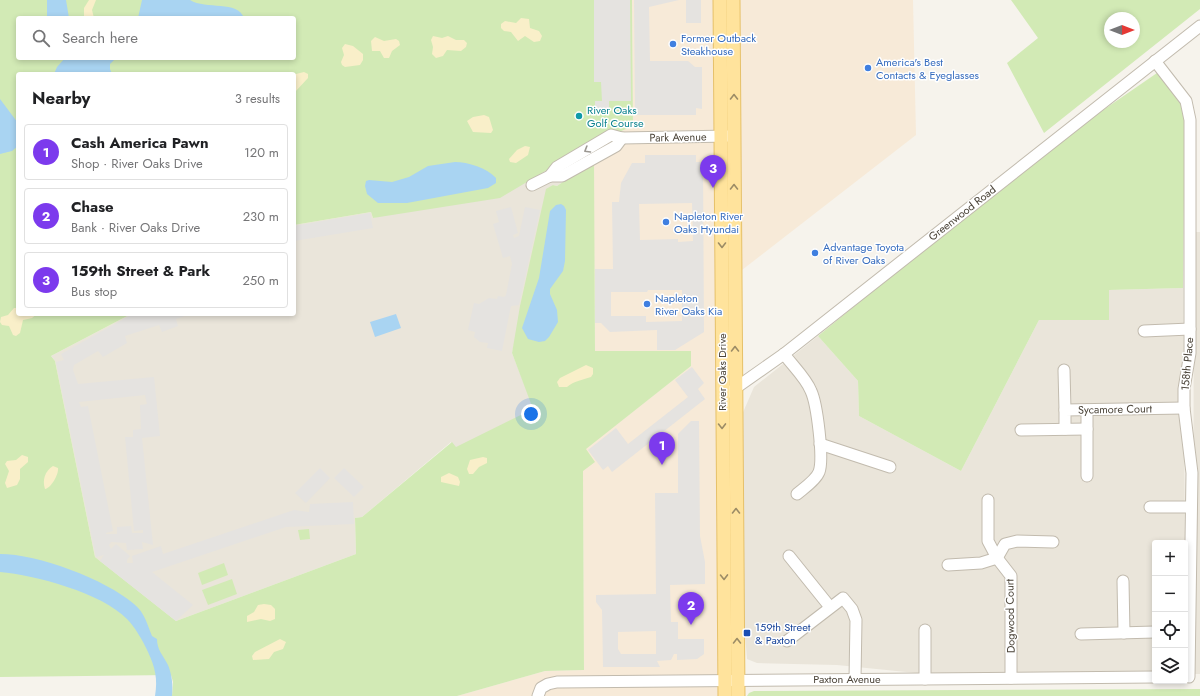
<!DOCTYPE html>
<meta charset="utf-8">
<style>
:root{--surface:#fff;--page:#f2f2f2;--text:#202124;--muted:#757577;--line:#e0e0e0;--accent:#7c3aed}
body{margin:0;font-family:Jost,sans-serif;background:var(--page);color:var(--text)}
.controls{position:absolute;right:12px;bottom:12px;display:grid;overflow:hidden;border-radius:4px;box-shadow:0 2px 6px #0003}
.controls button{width:36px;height:36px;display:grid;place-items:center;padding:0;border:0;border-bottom:1px solid var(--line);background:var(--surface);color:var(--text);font:20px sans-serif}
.compass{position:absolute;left:1104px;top:12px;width:36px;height:36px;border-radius:50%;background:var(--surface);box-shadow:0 2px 6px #0003;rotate:90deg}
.you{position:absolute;left:531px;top:414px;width:14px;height:14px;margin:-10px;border:3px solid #fff;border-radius:50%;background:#1a73e8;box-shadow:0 0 0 6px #1a73e833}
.badge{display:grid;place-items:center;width:26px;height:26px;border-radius:50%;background:var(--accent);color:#fff;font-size:13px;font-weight:700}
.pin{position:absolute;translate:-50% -33px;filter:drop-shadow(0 1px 2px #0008)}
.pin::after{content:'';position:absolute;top:21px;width:14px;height:12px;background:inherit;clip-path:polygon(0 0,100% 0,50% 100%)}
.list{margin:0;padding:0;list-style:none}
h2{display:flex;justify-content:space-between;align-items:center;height:52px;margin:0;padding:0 16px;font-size:17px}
h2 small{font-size:13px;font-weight:400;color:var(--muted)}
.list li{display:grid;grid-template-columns:26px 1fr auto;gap:12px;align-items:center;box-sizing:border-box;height:56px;margin:0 8px 8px;padding:0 8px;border:1px solid var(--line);border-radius:4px}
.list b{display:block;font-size:15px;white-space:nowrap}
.list p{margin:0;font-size:13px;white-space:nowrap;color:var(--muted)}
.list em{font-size:13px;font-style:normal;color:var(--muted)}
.icon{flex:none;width:22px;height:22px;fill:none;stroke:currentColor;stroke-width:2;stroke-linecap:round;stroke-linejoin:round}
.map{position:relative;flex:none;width:1200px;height:696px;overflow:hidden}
.search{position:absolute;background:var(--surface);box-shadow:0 2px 6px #0003;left:16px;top:16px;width:280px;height:44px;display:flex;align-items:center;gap:10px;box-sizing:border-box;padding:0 14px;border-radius:4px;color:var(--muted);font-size:15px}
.panel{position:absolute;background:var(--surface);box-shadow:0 2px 6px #0003;left:16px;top:72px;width:280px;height:244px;border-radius:4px}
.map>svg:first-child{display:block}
.residential{fill:#eae5da}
.commercial{fill:#f7ead8}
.green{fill:#d2eab5;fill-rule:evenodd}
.sand{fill:#f9efc9}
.parking{fill:#e5e3e0;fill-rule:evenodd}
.water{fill:#a9d4f2}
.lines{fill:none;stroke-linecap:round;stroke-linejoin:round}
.minor-casing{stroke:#c2bbae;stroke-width:13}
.major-casing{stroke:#e6c16a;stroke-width:15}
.minor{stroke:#fff;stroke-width:11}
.major{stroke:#ffe39c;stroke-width:13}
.oneway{stroke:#9c8c66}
.oneway2{stroke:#9c9892}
.shop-dot{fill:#3f7fe0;stroke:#fff;stroke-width:1.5}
.culture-dot{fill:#0f9aa8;stroke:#fff;stroke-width:1.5}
.transit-dot{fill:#1a4fb4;stroke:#fff;stroke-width:1.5}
.labels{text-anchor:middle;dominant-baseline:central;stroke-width:3;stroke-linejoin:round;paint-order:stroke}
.shop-label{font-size:11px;fill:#366cbe;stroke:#fff;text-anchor:start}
.culture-label{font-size:11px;fill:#0d838f;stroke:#fff;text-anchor:start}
.street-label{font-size:11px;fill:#4b4439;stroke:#fff}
.transit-label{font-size:11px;fill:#164399;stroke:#fff;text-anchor:start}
</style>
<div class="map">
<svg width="1200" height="696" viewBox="0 0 1200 696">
<rect width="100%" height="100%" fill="#f6f3ec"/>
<g class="residential">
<path d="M 593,143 L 594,160 L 557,186 L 553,185 L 512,353 L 534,409 L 456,448 L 451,442 L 362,517 L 355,518 L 356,554 L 176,621 L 95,557 L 55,361 L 51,356 L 131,314 L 294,314 L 294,225 L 371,212 L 373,218 Z"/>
<path d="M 1194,232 L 1200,232 L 1200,674 L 1193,674 Z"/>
<path d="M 1183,288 L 1185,543 L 1155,543 L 1155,673 L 916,673 L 837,665 L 757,663 L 747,659 L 743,610 L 741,417 L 754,387 L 818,336 L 858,381 L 859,416 L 961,471 L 1039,320 L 1109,320 L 1109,290 Z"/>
</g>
<g class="commercial">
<path d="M 632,0 L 715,0 L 719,696 L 411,696 L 457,696 L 545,671 L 584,670 L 583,471 L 585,449 L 691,366 L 691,351 L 595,352 L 593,143 L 633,126 Z"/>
<path d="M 740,0 L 913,0 L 916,135 L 742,270 Z"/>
</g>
<g class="green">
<path d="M 0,0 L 632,0 L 633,126 L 589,145 L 500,198 L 373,218 L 371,212 L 294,225 L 294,74 L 18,74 L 18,314 L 131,314 L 51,356 L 55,361 L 95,557 L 176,621 L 356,554 L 355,518 L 362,517 L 452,442 L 456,447 L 533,409 L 512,353 L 520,306 L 546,189 L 553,185 L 557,186 L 594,160 L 595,351 L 691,351 L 691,366 L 586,449 L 595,462 L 583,471 L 584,670 L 545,671 L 457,696 L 172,696 L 173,682 L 171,675 L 0,677 ZM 18,18 L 294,18 L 294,58 L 18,58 Z"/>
<path d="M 1011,0 L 1200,0 L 1200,9 L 1044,133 L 1007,63 L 1038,38 ZM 1110,18 L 1134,18 L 1134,42 L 1110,42 Z"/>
<path d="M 1157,73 L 1185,105 L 1183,288 L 1109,290 L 1109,320 L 1039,320 L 961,471 L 859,416 L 858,381 L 818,336 L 907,263 L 1064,137 Z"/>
<path d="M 309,529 L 310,539 L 300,540 L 298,530 Z"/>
<path d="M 224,563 L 228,575 L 202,585 L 198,573 Z"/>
<path d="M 232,579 L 237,594 L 208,605 L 202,590 Z"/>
<path d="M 1200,689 L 1200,696 L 747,696 L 749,693 L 754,691 Z"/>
</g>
<g class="sand">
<path d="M 89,0 L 96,0 L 92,10 L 94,18 L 84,17 L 84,8 Z"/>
<path d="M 521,18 L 529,19 L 530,28 L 539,31 L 542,36 L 540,41 L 534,42 L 525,36 L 518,41 L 511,32 L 504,31 L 501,28 L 501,24 L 505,21 L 516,23 Z"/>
<path d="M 433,36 L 442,38 L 448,36 L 456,40 L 464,40 L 467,43 L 466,47 L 461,51 L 447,50 L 443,56 L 436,58 L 432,54 L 433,47 L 431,40 Z"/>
<path d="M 375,37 L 384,41 L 396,39 L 399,41 L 400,45 L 392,51 L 389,58 L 384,58 L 380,51 L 372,51 L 371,41 Z"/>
<path d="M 345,44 L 353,46 L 363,54 L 363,60 L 360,65 L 345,67 L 342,65 L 341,62 L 344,55 L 342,48 Z"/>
<path d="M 288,72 L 296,74 L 304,72 L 308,74 L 308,78 L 295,92 L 294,93 L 294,74 L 284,74 Z"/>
<path d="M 484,115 L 489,117 L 493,130 L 491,133 L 473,132 L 467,121 L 473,117 Z"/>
<path d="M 525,146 L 530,147 L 528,155 L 516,163 L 510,162 L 509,159 L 517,150 Z"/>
<path d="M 14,308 L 18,308 L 18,314 L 37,314 L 32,318 L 23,320 L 20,333 L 16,336 L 13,335 L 9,326 L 2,325 L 0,322 L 1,317 L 8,315 Z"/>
<path d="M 586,365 L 593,368 L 593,374 L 591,377 C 582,380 574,381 567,387 L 559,387 L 557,382 L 560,378 Z"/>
<path d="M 22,455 L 28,457 L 28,462 L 20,469 L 20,479 L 17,485 L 7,488 L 5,483 L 9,471 L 5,464 L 7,461 L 16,460 Z"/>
<path d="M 483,457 L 487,458 L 487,463 L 479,467 L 473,474 L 469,474 L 467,469 L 470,460 Z"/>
<path d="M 53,466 L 58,468 C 59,474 51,488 45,489 C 42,480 45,471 53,466 Z"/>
<path d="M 449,473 L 458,477 L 460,482 L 459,486 L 441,482 L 441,477 Z"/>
<path d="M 264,604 L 271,605 L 275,609 L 275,619 L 270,621 L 261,619 L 247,622 L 247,616 L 254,612 L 258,605 Z"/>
<path d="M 280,639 L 286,642 L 283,649 L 274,652 L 269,659 L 253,660 L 252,656 L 255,652 Z"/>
</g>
<g class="parking">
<path d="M 594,0 L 630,0 L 631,101 L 609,101 L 609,113 L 595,113 L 595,101 L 602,101 L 601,82 L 594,82 Z"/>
<path d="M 634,0 L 679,0 L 649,7 L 650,61 L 688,61 L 695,67 L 702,67 L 702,109 L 696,108 L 696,115 L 635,115 Z"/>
<rect x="686" y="0" width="15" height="23"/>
<path d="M 645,155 L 696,155 L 696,162 L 703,162 L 704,332 L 675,350 L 657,350 L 657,330 L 610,332 L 601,323 L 595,323 L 595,269 L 613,269 L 612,202 L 619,202 L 621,183 L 632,163 L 645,163 ZM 692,203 L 693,241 L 678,242 L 678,239 L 640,240 L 639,204 ZM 648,290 L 682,290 L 682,321 L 646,322 L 646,316 L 611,316 L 611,292 L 647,292 Z"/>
<path d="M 511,207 L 518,233 L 513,235 L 514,238 L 519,236 L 525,207 L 540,210 L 519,305 L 511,306 L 502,351 L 487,348 L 488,343 L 480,342 L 474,337 L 475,332 L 468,330 L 474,303 L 479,304 L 489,298 L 497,299 L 498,296 L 504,297 L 506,295 L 512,264 L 510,256 L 503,258 L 493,224 L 499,222 L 496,211 Z"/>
<path d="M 370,213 L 373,228 L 294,241 L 294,226 Z"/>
<path d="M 133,314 L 191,314 L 176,319 L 178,326 L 162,332 L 159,325 L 125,336 L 127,343 L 103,357 L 98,351 L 74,365 L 73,370 L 78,384 L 154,377 L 160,436 L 142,438 L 153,545 L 142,542 L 143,549 L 127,550 L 126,543 L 111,542 L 109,545 L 111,549 L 116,544 L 130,556 L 127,560 L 127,563 L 133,563 L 132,556 L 161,546 L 163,554 L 294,510 L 309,512 L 310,504 L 353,502 L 354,524 L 286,527 L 152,572 L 193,605 L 176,621 L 100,561 L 104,555 L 96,557 L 56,362 L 64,360 L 61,354 ZM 145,395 L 147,404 L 140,405 L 141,429 L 133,430 L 133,437 L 125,437 L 134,531 L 143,530 L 143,533 L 132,533 L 131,526 L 117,527 L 117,534 L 106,534 L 106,533 L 113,531 L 88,406 L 81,407 L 79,402 Z"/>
<path d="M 692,367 L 704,383 L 698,389 L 705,399 L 612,472 L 608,466 L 603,470 L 588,450 L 616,428 L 628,444 L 688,397 L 675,380 Z"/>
<path d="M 691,421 L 699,421 L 700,536 L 705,562 L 705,584 L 670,585 L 671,622 L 678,622 L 678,639 L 704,639 L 704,654 L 697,659 L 677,660 L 677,654 L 674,654 L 671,660 L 657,661 L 660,667 L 603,667 L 602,610 L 596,602 L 596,595 L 656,594 L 655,493 L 678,493 L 678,434 ZM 618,632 L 656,631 L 656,654 L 621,654 L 618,649 Z"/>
<path d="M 320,468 L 330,478 L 306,503 L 295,493 Z"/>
<path d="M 344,468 L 364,487 L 354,497 L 334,478 Z"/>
</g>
<g class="water">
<path d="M 47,0 L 66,0 L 69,18 L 47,18 Z"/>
<path d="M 142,0 L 190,0 C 206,10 238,0 244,18 L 138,18 Z"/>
<path d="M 65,58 L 116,58 L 110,64 L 110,69 L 112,74 L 54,74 L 57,67 Z"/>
<path d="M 0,99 L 18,123 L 18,146 L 12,151 L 0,154 Z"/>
<path d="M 455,162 C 468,162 487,168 496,178 L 496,183 L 488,188 L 407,203 L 378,203 L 367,194 L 365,186 L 366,181 L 369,180 L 392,182 L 409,177 L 428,166 Z"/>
<path d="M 561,204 L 564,206 L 566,210 L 565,261 L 563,271 L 550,289 L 550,294 L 557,310 L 558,322 L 549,337 L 545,341 L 539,342 L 528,339 L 522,328 L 539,278 L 550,211 L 556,205 Z"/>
<path d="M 396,314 L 401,328 L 375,337 L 370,322 Z"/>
<path d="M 0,554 C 38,554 105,579 134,604 C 145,613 147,624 152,636 L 157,639 C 157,650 163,655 168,665 C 172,675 173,684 172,696 L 155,696 C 158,679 155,667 148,652 C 143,641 135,627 127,619 C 102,593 35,575 0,572 Z"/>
</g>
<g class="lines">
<g class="minor-casing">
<g id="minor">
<path d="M 1155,61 L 1186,101 L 1190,120 L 1190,353 L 1184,389 L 1184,408 L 1192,473 L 1189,677"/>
<path d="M 550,176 L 562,176 L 616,146 L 622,138"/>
<path d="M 532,185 L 550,176 L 557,167 L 611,135 L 622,138 L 729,136"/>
<path d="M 1144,331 L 1190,329"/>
<path d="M 784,354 C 792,365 806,378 811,391 C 817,404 824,459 819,472 C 816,480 804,488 797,494"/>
<path d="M 1064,370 L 1065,410"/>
<path d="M 730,392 L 784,354 L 1200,26"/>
<path d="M 1087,410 L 1087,476"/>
<path d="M 1065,429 L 1065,410 L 1184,408"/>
<path d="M 1021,430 L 1087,429"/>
<path d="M 820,444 L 890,467"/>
<path d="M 988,500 L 988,541 L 997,558 L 1011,576 L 1011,678"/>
<path d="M 1150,507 L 1191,507"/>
<path d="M 789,556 L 830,607"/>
<path d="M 948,565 L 981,563 L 997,558 L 1005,544 L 1017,541 L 1053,542"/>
<path d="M 1123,581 L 1124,633"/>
<path d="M 1081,634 L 1155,632"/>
<path d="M 787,641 L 843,598 L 852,609 L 856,620 L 855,679"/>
<path d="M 925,679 L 925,630"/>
<path d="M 538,696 L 541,688 L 548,684 L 557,682 L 1155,677"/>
</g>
</g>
<g class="major-casing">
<g id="major">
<path d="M 720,0 L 725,696"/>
<path d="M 733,0 L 738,696"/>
</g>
</g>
<use href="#minor" class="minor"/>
<use href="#major" class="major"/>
</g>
<defs><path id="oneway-chevron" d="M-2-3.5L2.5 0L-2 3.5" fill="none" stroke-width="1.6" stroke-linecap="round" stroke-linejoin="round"/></defs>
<g class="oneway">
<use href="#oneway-chevron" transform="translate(734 97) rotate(-90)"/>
<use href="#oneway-chevron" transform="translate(734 187) rotate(-90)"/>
<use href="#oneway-chevron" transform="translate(722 245) rotate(90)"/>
<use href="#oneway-chevron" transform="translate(735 349) rotate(-90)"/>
<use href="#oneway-chevron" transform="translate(722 426) rotate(89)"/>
<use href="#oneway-chevron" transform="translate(736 511) rotate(-90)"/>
<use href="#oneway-chevron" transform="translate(724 577) rotate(89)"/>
<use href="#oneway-chevron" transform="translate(737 641) rotate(-90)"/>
</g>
<use class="oneway2" href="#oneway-chevron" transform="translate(587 150) rotate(149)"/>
<g class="shop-dot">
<circle cx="673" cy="44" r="4"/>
<circle cx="868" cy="68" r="4"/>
<circle cx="666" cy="222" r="4"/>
<circle cx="815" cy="253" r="4"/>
<circle cx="647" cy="304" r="4"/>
</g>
<circle class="culture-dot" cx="579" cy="116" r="4"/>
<rect class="transit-dot" x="743" y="629" width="8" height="8" rx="2"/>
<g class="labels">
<g class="shop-label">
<text x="681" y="38">Former Outback<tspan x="681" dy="13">Steakhouse</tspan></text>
<text x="876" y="62">America's Best<tspan x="876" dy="13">Contacts &amp; Eyeglasses</tspan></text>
<text x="674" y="216">Napleton River<tspan x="674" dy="13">Oaks Hyundai</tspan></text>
<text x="823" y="247">Advantage Toyota<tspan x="823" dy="13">of River Oaks</tspan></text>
<text x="655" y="298">Napleton<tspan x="655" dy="13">River Oaks Kia</tspan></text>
</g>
<g class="culture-label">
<text x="587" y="110">River Oaks<tspan x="587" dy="13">Golf Course</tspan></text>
</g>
<g class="street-label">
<text transform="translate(678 137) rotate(-1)">Park Avenue</text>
<text transform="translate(962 213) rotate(-38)">Greenwood Road</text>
<text transform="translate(1187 364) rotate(-85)">158th Place</text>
<text transform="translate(722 372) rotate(-90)">River Oaks Drive</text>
<text transform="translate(1115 409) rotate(-1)">Sycamore Court</text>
<text transform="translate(1010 616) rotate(-91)">Dogwood Court</text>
<text x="847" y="679">Paxton Avenue</text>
</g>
<g class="transit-label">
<text x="755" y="627">159th Street<tspan x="755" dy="13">&amp; Paxton</tspan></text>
</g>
</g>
</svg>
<div class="controls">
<button>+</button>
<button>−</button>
<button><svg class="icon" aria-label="locate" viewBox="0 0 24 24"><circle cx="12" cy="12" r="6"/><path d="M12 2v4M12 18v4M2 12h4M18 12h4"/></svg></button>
<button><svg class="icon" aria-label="layers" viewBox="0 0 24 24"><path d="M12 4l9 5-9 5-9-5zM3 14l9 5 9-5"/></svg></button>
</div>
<svg class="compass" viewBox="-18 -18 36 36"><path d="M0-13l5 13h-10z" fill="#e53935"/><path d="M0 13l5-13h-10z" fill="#757577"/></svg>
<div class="you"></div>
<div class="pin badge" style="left:662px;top:465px">1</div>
<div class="pin badge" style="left:691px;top:625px">2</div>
<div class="pin badge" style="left:713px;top:188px">3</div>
<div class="search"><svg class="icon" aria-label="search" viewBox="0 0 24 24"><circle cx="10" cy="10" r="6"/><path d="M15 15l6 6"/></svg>Search here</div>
<section class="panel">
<h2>Nearby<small>3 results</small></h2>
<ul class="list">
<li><span class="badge">1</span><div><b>Cash America Pawn</b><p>Shop · River Oaks Drive</p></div><em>120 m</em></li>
<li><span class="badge">2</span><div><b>Chase</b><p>Bank · River Oaks Drive</p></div><em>230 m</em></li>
<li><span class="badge">3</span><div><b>159th Street &amp; Park</b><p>Bus stop</p></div><em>250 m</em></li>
</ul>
</section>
</div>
